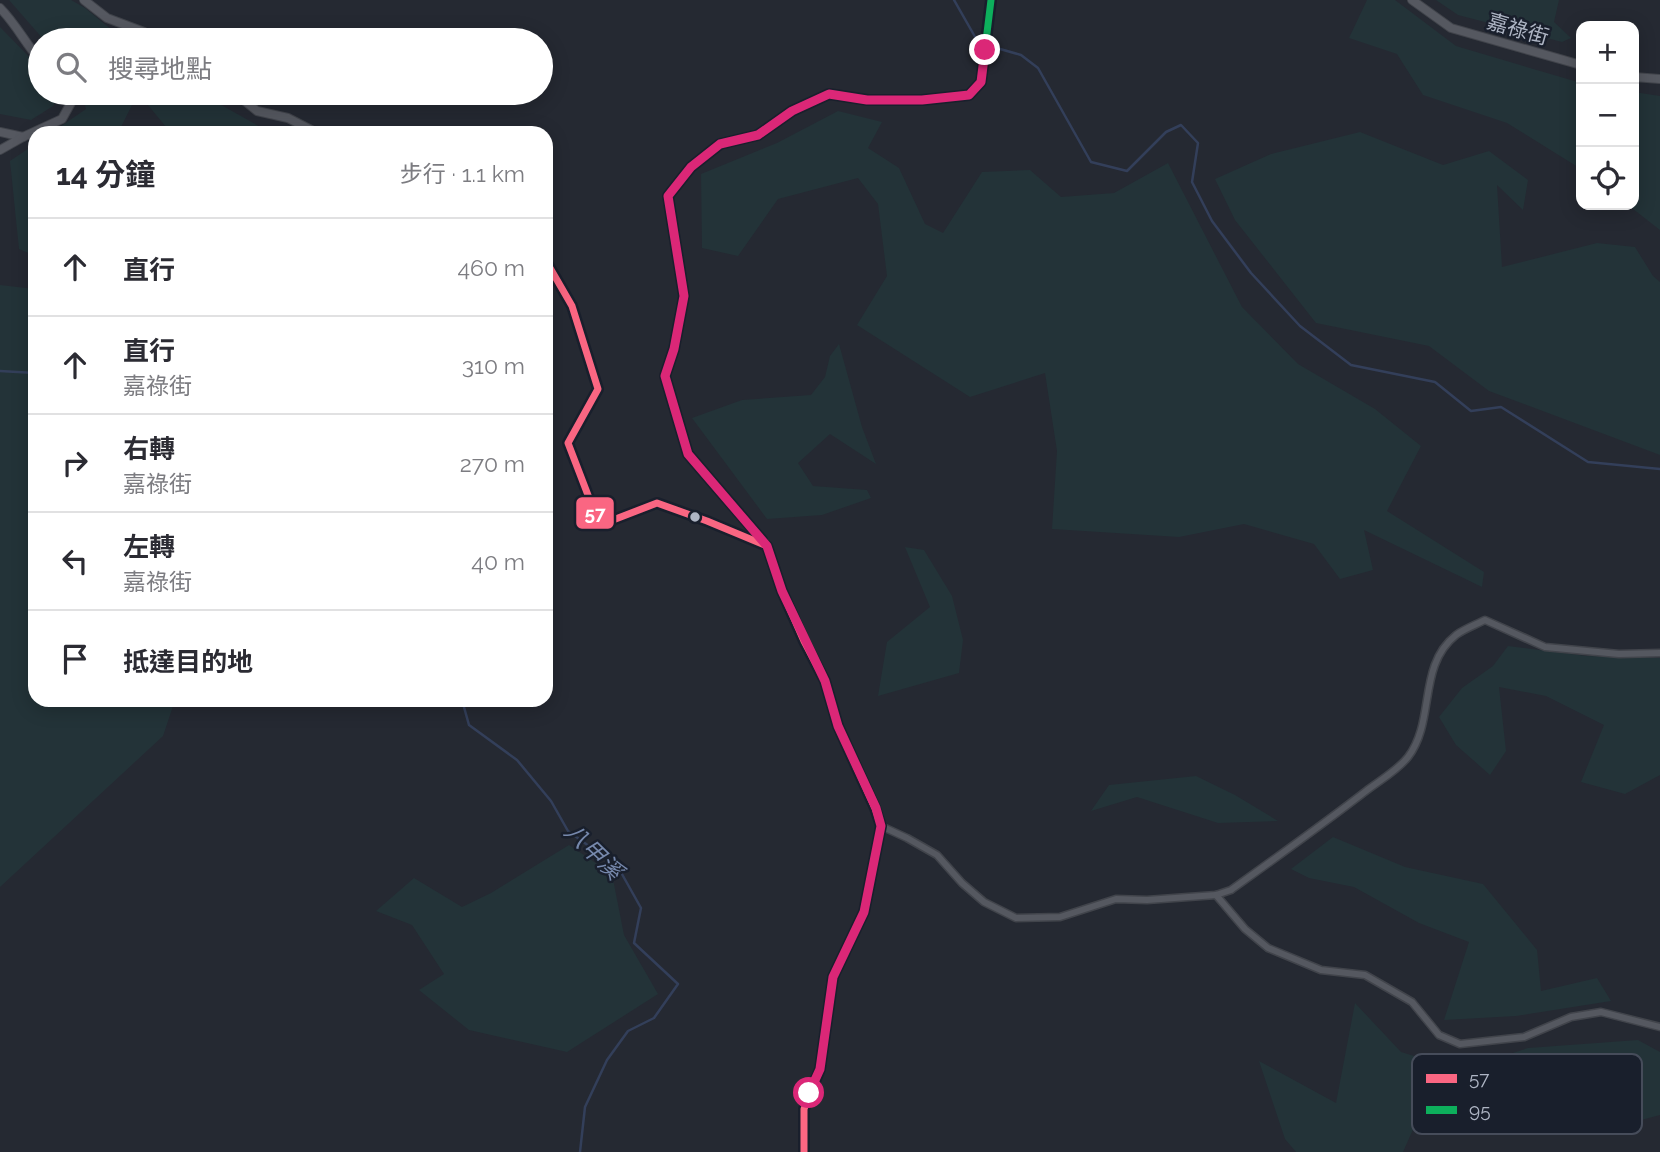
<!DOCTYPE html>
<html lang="zh-TW">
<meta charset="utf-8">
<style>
:root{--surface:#fff;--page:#f7f7f7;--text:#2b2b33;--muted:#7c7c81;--line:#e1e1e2}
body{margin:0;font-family:Raleway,"Noto Sans TC",sans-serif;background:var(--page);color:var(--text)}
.controls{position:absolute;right:21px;top:21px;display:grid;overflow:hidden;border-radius:14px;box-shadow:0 4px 18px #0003}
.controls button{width:63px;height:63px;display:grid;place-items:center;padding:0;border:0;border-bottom:2px solid var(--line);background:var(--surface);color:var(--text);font:35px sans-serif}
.stop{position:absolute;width:21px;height:21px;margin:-16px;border:5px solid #db2777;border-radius:50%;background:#fff}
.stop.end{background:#db2777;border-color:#fff;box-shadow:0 2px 7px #0008}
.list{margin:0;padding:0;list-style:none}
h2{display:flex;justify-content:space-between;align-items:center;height:91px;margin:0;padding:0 28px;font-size:30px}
h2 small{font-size:23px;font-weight:400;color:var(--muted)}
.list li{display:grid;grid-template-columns:46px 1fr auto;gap:21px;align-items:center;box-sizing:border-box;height:98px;padding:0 28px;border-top:2px solid var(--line)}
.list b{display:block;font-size:26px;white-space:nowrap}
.list p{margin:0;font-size:23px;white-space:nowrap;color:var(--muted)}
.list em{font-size:23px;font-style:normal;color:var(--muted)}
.icon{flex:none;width:38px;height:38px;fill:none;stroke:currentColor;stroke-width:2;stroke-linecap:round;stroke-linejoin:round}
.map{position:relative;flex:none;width:1660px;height:1152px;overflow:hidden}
.search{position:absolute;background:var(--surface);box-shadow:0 4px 18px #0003;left:28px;top:28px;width:525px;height:77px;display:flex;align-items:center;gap:18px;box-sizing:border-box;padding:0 24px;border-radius:38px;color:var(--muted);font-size:26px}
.panel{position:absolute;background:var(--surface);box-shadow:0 4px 18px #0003;left:28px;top:126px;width:525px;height:581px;border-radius:21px}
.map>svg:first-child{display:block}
.green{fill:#233338}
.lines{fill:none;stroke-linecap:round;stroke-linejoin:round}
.stream{stroke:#333f5a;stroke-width:2.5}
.minor-casing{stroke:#41444b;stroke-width:9}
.tertiary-casing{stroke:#41444b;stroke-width:10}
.minor{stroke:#555860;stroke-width:6}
.tertiary{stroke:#555860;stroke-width:8}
.bus-1-casing{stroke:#191f2c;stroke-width:12}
.bus-2-casing{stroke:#191f2c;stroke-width:12}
.bus-1{stroke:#fa6682;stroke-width:7}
.bus-2{stroke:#0daf5c;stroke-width:7}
.route{stroke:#db2777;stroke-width:9}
.bus-dot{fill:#aeb5c4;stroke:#191f2c;stroke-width:2.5}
.labels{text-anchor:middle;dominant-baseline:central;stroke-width:5;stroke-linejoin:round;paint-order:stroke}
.street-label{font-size:21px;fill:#aeb5c4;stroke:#191f2c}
.water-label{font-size:23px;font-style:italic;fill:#7688ac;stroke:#191f2c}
.key{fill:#191f2c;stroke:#464c5a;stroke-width:2}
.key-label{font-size:19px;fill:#aeb5c4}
.line-badge{stroke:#191f2c;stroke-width:2.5}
.badge-label{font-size:19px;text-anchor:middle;font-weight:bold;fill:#fff}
</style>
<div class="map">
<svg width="1660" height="1152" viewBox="0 0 1660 1152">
<rect width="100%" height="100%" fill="#252932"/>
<g class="green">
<path d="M 9,0 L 71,0 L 85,8 L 124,40 L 44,40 Z"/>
<path d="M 1367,0 L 1395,0 L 1456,46 L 1581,83 L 1581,169 L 1507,123 L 1423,95 L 1397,54 L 1349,38 Z"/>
<path d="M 1436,0 L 1559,0 L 1554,22 L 1571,38 L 1562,42 L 1458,15 Z"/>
<path d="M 0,27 L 40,68 L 40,93 L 55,93 L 58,99 L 53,106 L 31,120 L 0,114 Z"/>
<path d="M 1634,92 L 1660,96 L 1660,230 L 1628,205 L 1634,205 Z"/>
<path d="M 82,93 L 200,93 L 271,133 L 171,133 L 138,93 L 118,133 L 51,133 L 86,109 Z"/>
<path d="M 838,111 L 882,122 L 868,148 L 899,168 L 925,224 L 943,233 L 982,172 L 1030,170 L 1061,197 L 1114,193 L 1168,163 L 1242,307 L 1298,364 L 1375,409 L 1421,446 L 1387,511 L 1484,572 L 1482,587 L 1364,530 L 1373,570 L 1340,579 L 1314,544 L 1244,524 L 1179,537 L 1052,529 L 1057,451 L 1045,373 L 970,397 L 857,325 L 887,276 L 878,204 L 858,178 L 778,199 L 738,256 L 702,248 L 701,174 L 777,143 Z"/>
<path d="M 1360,132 L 1443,165 L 1489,151 L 1528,180 L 1523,210 L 1497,185 L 1502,267 L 1597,243 L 1635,247 L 1653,276 L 1660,282 L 1660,455 L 1489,391 L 1429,346 L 1316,323 L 1235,220 L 1215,179 L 1271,154 Z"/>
<path d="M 35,144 L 35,254 L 33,255 L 19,249 L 10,161 Z"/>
<path d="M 0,285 L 35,289 L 35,700 L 175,700 L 163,736 L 0,887 Z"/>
<path d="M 839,344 L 862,427 L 876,464 L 830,434 L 798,463 L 813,486 L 867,490 L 871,498 L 822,515 L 767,519 L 692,418 L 742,400 L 811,395 L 825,377 L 830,356 Z"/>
<path d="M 905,547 L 924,550 L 952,596 L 963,640 L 959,673 L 878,696 L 887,642 L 930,607 Z"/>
<path d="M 1508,646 L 1586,656 L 1660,658 L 1660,775 L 1625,794 L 1581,782 L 1604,725 L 1546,696 L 1499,687 L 1506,751 L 1490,775 L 1456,745 L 1439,717 L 1462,688 L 1493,666 Z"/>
<path d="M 1196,776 L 1235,795 L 1278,821 L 1218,823 L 1137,797 L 1091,811 L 1109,785 Z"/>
<path d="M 1333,837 L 1405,867 L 1483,884 L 1537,950 L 1541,991 L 1597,978 L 1611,1001 L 1516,1016 L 1444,1020 L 1469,942 L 1419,923 L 1354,887 L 1309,878 L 1291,869 Z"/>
<path d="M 569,845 L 612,874 L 624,935 L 658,994 L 567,1052 L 469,1030 L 419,990 L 444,974 L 412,925 L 376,911 L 414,878 L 462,907 L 491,893 Z"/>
<path d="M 1355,1003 L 1401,1052 L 1460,1070 L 1528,1048 L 1638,1040 L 1660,1052 L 1660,1115 L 1630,1123 L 1579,1098 L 1487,1101 L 1423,1107 L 1403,1152 L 1296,1152 L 1285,1139 L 1259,1061 L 1336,1103 Z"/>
</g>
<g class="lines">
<g class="stream">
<path d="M 954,0 L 978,42"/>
<path d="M 993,47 L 1021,55 L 1038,68 L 1091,162 L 1127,171 L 1166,132 L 1181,125 L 1198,143 L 1192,182 L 1212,221 L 1251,273 L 1300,326 L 1351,365 L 1435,382 L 1471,411 L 1501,407 L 1588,462 L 1660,469"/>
<path d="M 0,371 L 35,373"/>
<path d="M 462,700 L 469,725 L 517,760 L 551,801 L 568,831 L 618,867 L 641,908 L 634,943 L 678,984 L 654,1018 L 628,1031 L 607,1060 L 585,1107 L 580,1152"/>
</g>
<g class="minor-casing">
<g id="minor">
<path d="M 881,826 L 907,838 L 937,855 L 962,883 L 984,902 L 1016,918 L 1060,917 L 1116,899 L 1147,900 L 1216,895 L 1231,890 C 1277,857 1322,825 1366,791 C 1379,781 1398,770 1408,757 C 1436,720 1417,666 1456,635 C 1464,629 1475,625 1485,620 L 1545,647 L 1619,654 L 1660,653"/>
<path d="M 1216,895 L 1245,929 L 1268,948 L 1321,970 L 1365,975 L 1412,1002 L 1439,1035 L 1460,1044 L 1524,1037 L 1571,1017 L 1601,1012 L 1660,1027"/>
</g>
</g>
<g class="tertiary-casing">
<g id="tertiary">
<path d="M 84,0 L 107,18 L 144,32 L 157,40"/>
<path d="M 1412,0 L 1451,28 L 1581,65"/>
<path d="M 0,8 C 16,24 25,43 40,60"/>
<path d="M 1634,77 L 1660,79"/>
<path d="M 235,93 L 257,111 L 288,118 L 317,133"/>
<path d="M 0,132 L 23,137"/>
<path d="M 0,150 L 23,137 L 62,119 L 72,101 L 69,93"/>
<path d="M 546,261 L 572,306 L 598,389 L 568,443 L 596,516 L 613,520 L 657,503 L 707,521 L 767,546 L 782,591 L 804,641 L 825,681 L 838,726 L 875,808 L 881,826 L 864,912 L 833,977 L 820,1069 L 804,1109 L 804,1152"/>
<path d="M 764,544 L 688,454 L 665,376 L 674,349 L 684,296 L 668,196 L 691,167 L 720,144 L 758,135 L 792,111 L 829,94 L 868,100 L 922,100 L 969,95 L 981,82 L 991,0"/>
</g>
</g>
<use href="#minor" class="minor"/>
<use href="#tertiary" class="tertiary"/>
<g class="bus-1-casing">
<path id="bus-1" d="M 546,261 L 572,306 L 598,389 L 568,443 L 596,516 L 613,520 L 657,503 L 707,521 L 767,546 L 782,591 L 804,641 L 825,681 L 838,726 L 875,808 L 881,826 L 864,912 L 833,977 L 820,1069 L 804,1109 L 804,1152"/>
</g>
<g class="bus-2-casing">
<path id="bus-2" d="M 762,540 L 688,454 L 665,376 L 674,349 L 684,296 L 668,196 L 691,167 L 720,144 L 758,135 L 792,111 L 829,94 L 868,100 L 922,100 L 969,95 L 981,82 L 991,0"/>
</g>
<use href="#bus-1" class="bus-1"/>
<use href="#bus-2" class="bus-2"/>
</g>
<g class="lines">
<path class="route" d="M 809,1093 L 820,1069 L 833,977 L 864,912 L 881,826 L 876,808 L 838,726 L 825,681 L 782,591 L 767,546 L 688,454 L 665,376 L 674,349 L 684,296 L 668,196 L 691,167 L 720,144 L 758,135 L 792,111 L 829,94 L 867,100 L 922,100 L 969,95 L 981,82 L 985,50"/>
</g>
<circle class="bus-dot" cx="695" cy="517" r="6"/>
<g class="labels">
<g class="street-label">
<text transform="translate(1518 29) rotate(16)">嘉祿街</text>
</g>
<g class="water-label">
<text transform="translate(594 851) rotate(44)">八甲溪</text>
</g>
</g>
<rect x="1412" y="1054" width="230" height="80" rx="10" class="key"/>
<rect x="1426" y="1074" width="31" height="9" fill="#fa6682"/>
<rect x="1426" y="1106" width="31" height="8" fill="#0daf5c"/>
<g class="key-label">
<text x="1469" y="1085">57</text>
<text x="1469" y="1117">95</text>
</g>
<rect class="line-badge" x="575" y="496" width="40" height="34" rx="7" fill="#fa6682"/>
<g class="badge-label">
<text x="595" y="520">57</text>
</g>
</svg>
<div class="controls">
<button>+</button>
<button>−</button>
<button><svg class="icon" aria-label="locate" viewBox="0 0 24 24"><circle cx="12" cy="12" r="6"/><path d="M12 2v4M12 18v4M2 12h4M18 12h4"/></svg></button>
</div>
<div class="stop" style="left:809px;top:1093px"></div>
<div class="stop end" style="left:985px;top:50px"></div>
<div class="search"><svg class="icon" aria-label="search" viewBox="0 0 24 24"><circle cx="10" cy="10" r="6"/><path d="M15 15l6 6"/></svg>搜尋地點</div>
<section class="panel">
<h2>14 分鐘<small>步行 · 1.1 km</small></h2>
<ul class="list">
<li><svg class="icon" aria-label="ahead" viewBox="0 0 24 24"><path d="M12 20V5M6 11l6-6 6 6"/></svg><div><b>直行</b></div><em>460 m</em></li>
<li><svg class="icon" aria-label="ahead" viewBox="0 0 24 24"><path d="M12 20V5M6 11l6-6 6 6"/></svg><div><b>直行</b><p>嘉祿街</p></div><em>310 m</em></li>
<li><svg class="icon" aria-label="right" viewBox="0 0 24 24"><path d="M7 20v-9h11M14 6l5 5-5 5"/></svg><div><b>右轉</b><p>嘉祿街</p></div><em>270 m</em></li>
<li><svg class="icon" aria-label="left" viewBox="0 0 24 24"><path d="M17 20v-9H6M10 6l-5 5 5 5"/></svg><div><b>左轉</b><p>嘉祿街</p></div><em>40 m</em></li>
<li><svg class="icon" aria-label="arrive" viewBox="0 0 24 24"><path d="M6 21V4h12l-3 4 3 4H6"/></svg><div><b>抵達目的地</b></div></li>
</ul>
</section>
</div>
